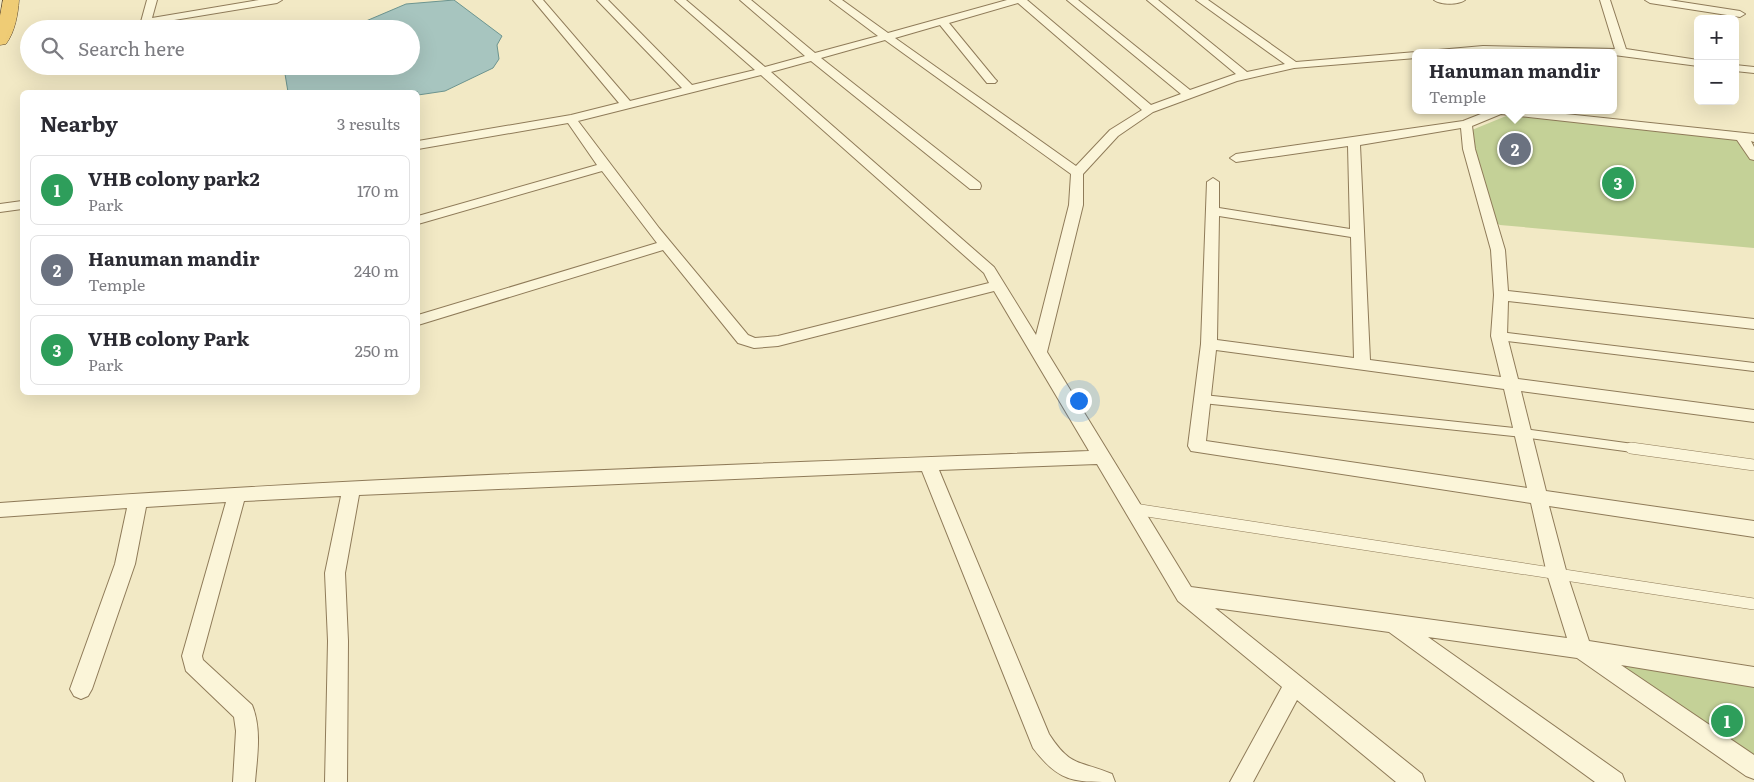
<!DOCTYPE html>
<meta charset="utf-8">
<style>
:root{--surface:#fff;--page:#f7f7f7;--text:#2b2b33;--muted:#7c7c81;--line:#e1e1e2;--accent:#ea580c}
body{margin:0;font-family:Literata,serif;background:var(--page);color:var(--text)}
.controls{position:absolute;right:15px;top:15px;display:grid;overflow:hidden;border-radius:8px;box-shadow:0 5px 20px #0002}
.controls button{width:45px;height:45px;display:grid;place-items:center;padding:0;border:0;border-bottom:1px solid var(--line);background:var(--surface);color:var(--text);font:25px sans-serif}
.you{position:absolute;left:1078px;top:400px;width:18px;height:18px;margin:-12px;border:4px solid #fff;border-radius:50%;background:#1a73e8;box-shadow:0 0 0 8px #1a73e833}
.badge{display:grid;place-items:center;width:32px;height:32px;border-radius:50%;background:var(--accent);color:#fff;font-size:16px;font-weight:700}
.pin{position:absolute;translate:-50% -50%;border:2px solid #fff;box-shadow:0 1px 5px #0006}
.popup{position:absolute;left:1412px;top:49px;width:205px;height:65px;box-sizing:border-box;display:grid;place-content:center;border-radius:8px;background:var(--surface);filter:drop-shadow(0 1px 4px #0005);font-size:16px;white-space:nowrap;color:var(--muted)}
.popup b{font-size:19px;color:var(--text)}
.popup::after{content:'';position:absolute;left:50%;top:100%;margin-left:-10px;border:10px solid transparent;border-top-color:var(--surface)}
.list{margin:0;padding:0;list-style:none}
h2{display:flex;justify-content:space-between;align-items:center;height:65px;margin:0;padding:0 20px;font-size:21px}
h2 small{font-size:16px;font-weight:400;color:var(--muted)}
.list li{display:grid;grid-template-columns:32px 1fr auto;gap:15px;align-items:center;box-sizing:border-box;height:70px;margin:0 10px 10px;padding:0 10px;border:1px solid var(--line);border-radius:8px}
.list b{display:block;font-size:19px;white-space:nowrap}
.list p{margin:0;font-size:16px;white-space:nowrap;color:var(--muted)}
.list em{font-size:16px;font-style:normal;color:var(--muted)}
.icon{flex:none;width:28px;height:28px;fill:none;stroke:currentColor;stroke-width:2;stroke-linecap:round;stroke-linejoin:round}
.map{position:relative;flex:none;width:1754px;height:782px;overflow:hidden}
.search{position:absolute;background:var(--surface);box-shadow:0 5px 20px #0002;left:20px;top:20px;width:400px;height:55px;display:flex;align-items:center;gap:12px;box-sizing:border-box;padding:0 18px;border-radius:28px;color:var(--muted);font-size:19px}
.panel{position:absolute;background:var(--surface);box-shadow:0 5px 20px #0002;left:20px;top:90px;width:400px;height:305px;border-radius:8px}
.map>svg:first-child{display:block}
.green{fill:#c4d197}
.water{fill:#a7c5bf;stroke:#6c948f}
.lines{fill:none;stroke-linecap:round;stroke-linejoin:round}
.service-far1-casing{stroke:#8f7b59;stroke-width:10}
.service-casing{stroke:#8f7b59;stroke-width:12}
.minor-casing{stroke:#8f7b59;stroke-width:2}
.trunk-casing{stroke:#5c482d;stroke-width:1}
.service-far1{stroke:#fbf5d9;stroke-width:8}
.service{stroke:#fbf5d9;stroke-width:11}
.minor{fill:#fbf5d9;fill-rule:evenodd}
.trunk{fill:#efcc75;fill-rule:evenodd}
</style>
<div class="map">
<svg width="1754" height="782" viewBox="0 0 1754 782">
<rect width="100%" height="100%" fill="#f2e9c5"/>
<g class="green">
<path d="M 1516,112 L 1733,131 L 1754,161 L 1754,248 L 1500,225 L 1488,218 L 1467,132 Z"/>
<path d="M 1618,661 L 1754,684 L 1754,759 L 1632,675 Z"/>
</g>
<path class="water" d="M 454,0 L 502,36 L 497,45 L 499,59 L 493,68 L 445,91 L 418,95 L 418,92 L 288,92 L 284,68 L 288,66 L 411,66 L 411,29 L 315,29 L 348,21 L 366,21 L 406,4 Z"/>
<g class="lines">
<g class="service-far1-casing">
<g id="service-far1">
<path d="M 1499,336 L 1754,367"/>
<path d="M 1203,399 L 1523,433 L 1640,449"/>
</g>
</g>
<g class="service-casing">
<g id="service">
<path d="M 1631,448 L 1754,465"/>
<path d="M 1134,509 L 1754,604"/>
</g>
</g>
<g class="minor-casing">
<g id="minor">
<path d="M 147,0 L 157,0 L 152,18 L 259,0 L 282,0 L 277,3 L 150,24 L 149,29 L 139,29 Z"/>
<path d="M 533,0 L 543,0 L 630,101 L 682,88 L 597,0 L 608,0 L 692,85 L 755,70 L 675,0 L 686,0 L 765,67 L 805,56 L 740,0 L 751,0 L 815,53 L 878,36 L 830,0 L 842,0 L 888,33 L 1007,0 L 1027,0 L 1151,105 L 1181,94 L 1067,0 L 1078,0 L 1190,90 L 1236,74 L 1147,0 L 1158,0 L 1247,72 L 1285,64 L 1196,0 L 1208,0 L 1296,62 L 1416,52 L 1420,53 L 1416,53 L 1416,58 L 1294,68 L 1237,81 L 1153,112 L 1118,136 L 1083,174 L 1083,205 L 1047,352 L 1191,587 L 1567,638 L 1547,574 L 1531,503 L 1191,451 L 1188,446 L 1201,344 L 1207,182 L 1213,178 L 1219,182 L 1219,208 L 1350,229 L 1348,146 L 1236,162 L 1230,158 L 1236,154 L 1463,121 L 1491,110 L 1528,110 L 1754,134 L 1754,142 L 1751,141 L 1754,147 L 1754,160 L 1750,159 L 1737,140 L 1501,114 L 1472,126 L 1475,149 L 1505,250 L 1508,291 L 1754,319 L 1754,329 L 1508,301 L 1507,336 L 1518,379 L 1754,410 L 1754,422 L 1521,391 L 1546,491 L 1754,521 L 1754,537 L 1549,506 L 1567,574 L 1589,641 L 1754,667 L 1754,687 L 1621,665 L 1754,755 L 1754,779 L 1746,776 L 1577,658 L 1428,637 L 1622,774 L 1625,782 L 1595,782 L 1389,632 L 1215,608 L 1422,774 L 1425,782 L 1396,782 L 1297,700 L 1253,782 L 1230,782 L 1282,687 L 1178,601 L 1097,464 L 939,470 L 1049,734 C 1071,768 1079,760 1112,774 L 1115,782 C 1072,782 1059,782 1033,748 L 922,471 L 359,495 L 345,573 L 348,641 L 347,782 L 325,782 L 328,641 L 325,573 L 341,496 L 244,501 L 202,656 L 203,660 L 252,705 C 262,729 257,757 255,782 L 233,782 L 236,731 L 234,717 L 186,671 L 182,656 L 226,502 L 146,507 L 135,564 L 92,689 L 88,696 L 81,699 L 74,696 L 70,689 L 115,564 L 127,508 L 0,517 L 0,503 C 362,477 726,465 1089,451 L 994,291 L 778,346 L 754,348 L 738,343 L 663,250 L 418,325 L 418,315 L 657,243 L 602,171 L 418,224 L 418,216 L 597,165 L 568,123 L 418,149 L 418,141 L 571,115 L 619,103 ZM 1018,3 L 1142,110 L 1110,130 L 1076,166 L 895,38 L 940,25 L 987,83 L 995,83 L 997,81 L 995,79 L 949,23 ZM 885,40 L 1071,174 L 1069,205 L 1036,335 L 994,267 L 771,72 L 811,61 L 970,189 L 980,189 L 981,186 L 980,183 L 821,58 ZM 761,75 L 984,273 L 989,283 L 778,336 L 755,338 L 748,335 L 659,228 L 578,121 ZM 1461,128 L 1463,149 L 1491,250 L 1494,295 L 1491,336 L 1501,377 L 1370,360 L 1360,145 ZM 1219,216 L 1351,237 L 1354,358 L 1217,340 ZM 1216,350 L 1504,389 L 1527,488 L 1206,441 Z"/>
<path d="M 1434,0 L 1465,0 C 1458,5 1441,5 1434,0 Z"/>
<path d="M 1600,0 L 1610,0 L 1626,49 L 1698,60 L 1698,66 L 1614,55 L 1614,53 L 1433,53 L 1438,50 L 1483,46 L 1615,49 Z"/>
<path d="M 1645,0 L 1669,0 L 1740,11 L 1745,14 L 1740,17 L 1650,3 Z"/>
<path d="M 1735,65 L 1754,67 L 1754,73 L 1735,71 Z"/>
<path d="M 22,201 L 22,209 L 0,212 L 0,204 Z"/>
</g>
</g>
<g class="trunk-casing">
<path id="trunk" d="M 3,0 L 19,0 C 18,14 15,32 6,44 L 0,45 L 0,16 Z"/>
</g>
<use href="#service-far1" class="service-far1"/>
<use href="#service" class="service"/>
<use href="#minor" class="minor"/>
<use href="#trunk" class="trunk"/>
</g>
</svg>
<div class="controls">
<button>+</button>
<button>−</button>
</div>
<div class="you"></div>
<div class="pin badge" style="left:1727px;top:721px;background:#2e9e5b">1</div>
<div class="pin badge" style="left:1515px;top:149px;background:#6b7280">2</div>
<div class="popup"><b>Hanuman mandir</b>Temple</div>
<div class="pin badge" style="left:1618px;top:183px;background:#2e9e5b">3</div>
<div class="search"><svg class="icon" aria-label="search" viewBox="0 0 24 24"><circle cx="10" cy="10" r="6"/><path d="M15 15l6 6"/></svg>Search here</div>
<section class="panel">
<h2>Nearby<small>3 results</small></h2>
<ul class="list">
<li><span class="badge" style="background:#2e9e5b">1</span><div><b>VHB colony park2</b><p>Park</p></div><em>170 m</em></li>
<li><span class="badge" style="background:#6b7280">2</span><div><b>Hanuman mandir</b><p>Temple</p></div><em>240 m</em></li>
<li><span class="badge" style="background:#2e9e5b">3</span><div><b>VHB colony Park</b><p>Park</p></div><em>250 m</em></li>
</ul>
</section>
</div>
